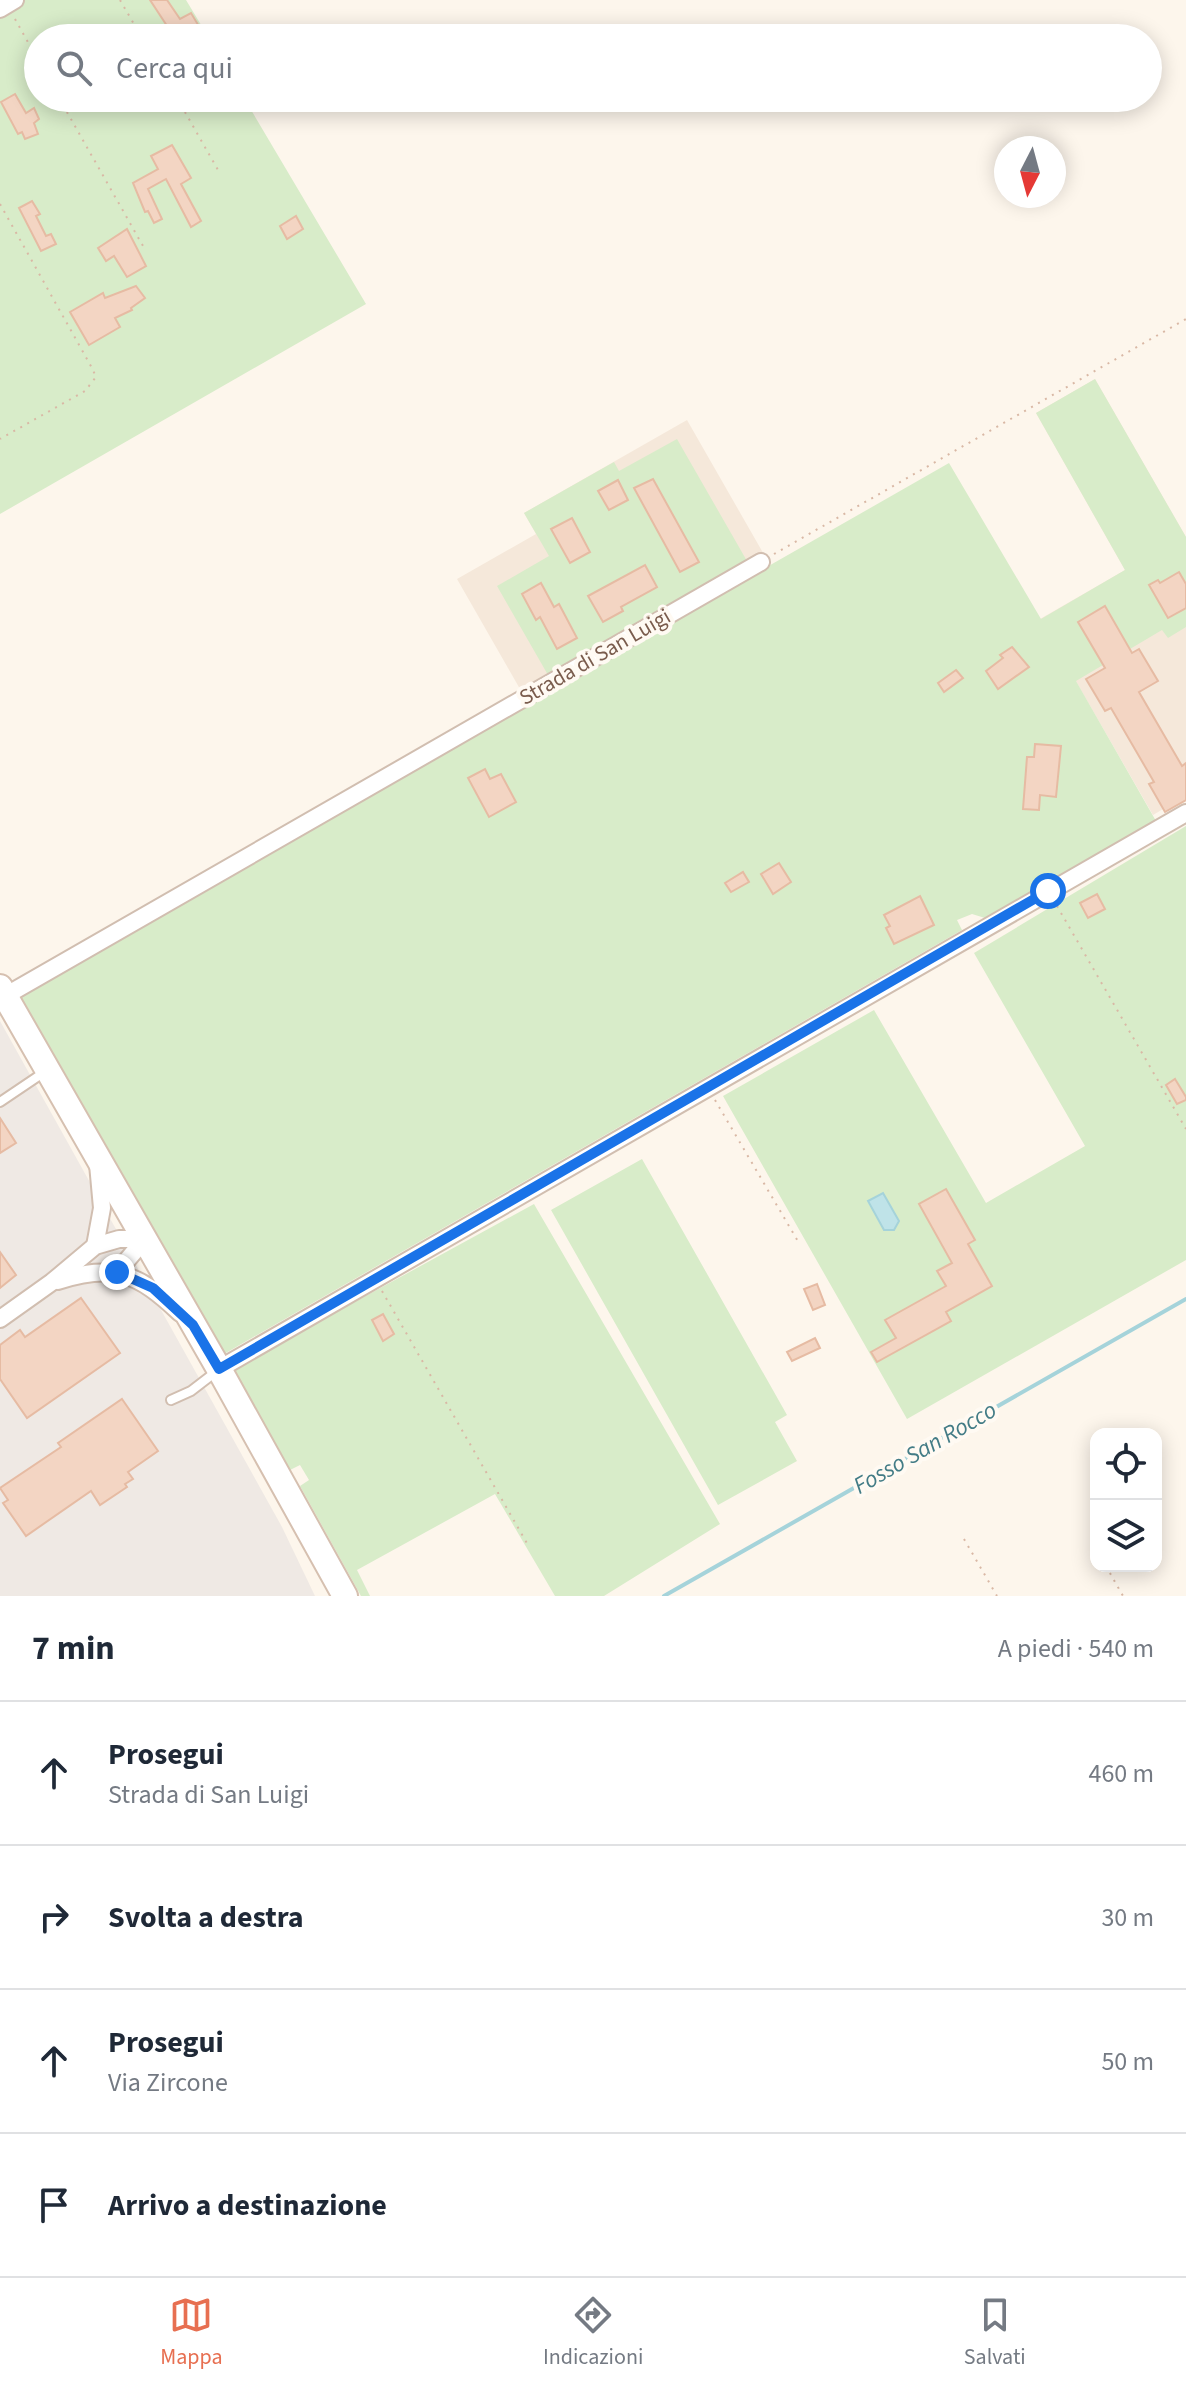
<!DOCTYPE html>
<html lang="it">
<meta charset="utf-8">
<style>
:root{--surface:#fff;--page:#f6f6f7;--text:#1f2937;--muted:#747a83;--line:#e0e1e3;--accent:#e76f51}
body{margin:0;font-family:"Source Sans 3",sans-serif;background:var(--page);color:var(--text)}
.controls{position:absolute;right:24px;bottom:24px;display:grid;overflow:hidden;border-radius:16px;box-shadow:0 4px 20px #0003}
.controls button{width:72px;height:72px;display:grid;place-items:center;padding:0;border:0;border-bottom:2px solid var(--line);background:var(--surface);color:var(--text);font:40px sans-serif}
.compass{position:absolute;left:994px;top:136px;width:72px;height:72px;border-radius:50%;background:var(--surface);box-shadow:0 4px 20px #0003;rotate:186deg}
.stop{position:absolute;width:24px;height:24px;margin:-18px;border:6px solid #1a73e8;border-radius:50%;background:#fff}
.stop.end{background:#1a73e8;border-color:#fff;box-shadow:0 2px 8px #0008}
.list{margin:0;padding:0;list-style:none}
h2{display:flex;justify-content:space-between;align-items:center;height:104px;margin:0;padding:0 32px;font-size:34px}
h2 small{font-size:26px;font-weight:400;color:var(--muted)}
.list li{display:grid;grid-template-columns:52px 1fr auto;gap:24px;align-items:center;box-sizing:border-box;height:144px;padding:0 32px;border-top:2px solid var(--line)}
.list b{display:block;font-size:30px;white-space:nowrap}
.list p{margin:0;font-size:26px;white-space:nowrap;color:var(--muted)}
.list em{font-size:26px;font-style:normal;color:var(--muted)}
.icon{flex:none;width:44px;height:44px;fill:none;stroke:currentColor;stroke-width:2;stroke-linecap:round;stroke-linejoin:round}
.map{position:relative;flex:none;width:1186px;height:1596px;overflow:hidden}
.search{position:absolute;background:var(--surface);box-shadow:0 4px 20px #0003;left:24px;right:24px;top:24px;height:88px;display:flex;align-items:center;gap:20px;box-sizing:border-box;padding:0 28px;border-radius:44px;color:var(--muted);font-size:30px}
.sheet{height:680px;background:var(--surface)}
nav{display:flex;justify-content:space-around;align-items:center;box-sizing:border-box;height:112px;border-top:2px solid var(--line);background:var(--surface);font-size:22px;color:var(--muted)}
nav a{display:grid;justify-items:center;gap:4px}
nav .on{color:var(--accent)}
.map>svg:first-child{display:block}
.residential{fill:#f5e8da}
.industrial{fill:#efe9e4}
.green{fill:#d8ecc9}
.water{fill:#bfe3e8;stroke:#a5d3da;stroke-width:2}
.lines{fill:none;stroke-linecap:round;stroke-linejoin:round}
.stream{stroke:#a5d3da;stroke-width:4}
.building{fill:#f3d5c3;stroke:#e6bba3;stroke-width:2}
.lane-casing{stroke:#d1beb0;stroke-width:12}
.street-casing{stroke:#d1beb0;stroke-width:20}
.secondary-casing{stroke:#d6c0b0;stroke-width:28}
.path{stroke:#d9b8a5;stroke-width:2;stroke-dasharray:2 6;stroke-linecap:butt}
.lane{stroke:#fff;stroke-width:8}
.street{stroke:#fff;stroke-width:16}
.secondary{stroke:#fff;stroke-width:24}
.route{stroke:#1a73e8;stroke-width:10}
.labels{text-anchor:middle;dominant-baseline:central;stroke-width:8;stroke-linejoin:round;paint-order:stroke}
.street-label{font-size:22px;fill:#7a5c4d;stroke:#fffaf3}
.water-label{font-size:24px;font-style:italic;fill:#437c86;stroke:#fffaf3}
</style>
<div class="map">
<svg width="1186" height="1596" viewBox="0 0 1186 1596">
<rect width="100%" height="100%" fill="#fdf6ec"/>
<g class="residential">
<path d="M 1095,379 L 1186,537 L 1186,800 L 1165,812 L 1163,809 L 1153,815 L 1040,619 L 1125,570 L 1036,413 Z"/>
<path d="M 687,420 L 770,565 L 528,703 L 457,579 L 536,534 L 524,513 Z"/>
</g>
<path class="industrial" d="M 0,1021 L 282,1527 L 315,1596 L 0,1596 Z"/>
<g class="green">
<path d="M 0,0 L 186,0 L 209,38 L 38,38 L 38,98 L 244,98 L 366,304 L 0,514 Z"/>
<path d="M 1095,379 L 1186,537 L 1186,627 L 1168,638 L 1162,630 L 1076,681 L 1156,821 L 985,918 L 972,914 L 957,920 L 962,930 L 224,1354 L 18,995 L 949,463 L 1041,619 L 1125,570 L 1036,413 Z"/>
<path d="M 677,439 L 747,561 L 548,675 L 497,586 L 549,556 L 524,513 L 614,462 L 619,471 Z"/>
<path d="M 1186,826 L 1186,1260 L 907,1419 L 723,1096 L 874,1010 L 986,1203 L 1085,1146 L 974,953 Z"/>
<path d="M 642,1159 L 787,1415 L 775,1422 L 797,1461 L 718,1505 L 551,1210 Z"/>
<path d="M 534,1204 L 720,1524 L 604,1596 L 555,1596 L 495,1494 L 357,1570 L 370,1596 L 361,1596 L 300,1486 L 309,1480 L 300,1465 L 290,1470 L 232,1369 Z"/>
</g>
<path class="water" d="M 883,1193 L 899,1221 L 894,1230 L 884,1230 L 868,1201 Z"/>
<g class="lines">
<path class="stream" d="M 664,1596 L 1186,1299"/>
</g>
<g class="building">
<path d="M 150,0 L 167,0 L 180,19 L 191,13 L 206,38 L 175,38 Z"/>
<path d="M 15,94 L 26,113 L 34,108 L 39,119 L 34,123 L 38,134 L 25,139 L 22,132 L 18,134 L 1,102 Z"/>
<path d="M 172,145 L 191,178 L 181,184 L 201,221 L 191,227 L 166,179 L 148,189 L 162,219 L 154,223 L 148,211 L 145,212 L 133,183 L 158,169 L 151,156 Z"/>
<path d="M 32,201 L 40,214 L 36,216 L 46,236 L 51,234 L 56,244 L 41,251 L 19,208 Z"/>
<path d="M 296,216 L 303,229 L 287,239 L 280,226 Z"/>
<path d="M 127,229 L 146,266 L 127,277 L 114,256 L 106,261 L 98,248 Z"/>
<path d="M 136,286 L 145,298 L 131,308 L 132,310 L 115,318 L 120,327 L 89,345 L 70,312 L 103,293 L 105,298 Z"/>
<path d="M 653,479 L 699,562 L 680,572 L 634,488 Z"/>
<path d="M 618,480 L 628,500 L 609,510 L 598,491 Z"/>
<path d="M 572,518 L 590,552 L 570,563 L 551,529 Z"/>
<path d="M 645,565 L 657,587 L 621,607 L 623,611 L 603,622 L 588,596 Z"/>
<path d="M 1179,572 L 1186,584 L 1186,608 L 1168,618 L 1149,585 L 1158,580 L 1160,583 Z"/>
<path d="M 541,583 L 554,607 L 559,604 L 577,638 L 557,649 L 540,617 L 536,620 L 522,594 Z"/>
<path d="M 1105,606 L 1132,653 L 1139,649 L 1158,681 L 1139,692 L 1182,766 L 1186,763 L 1186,800 L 1165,812 L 1149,784 L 1154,782 L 1111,708 L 1105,711 L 1086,679 L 1105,668 L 1078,622 Z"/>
<path d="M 1012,647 L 1029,667 L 998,689 L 986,671 L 1003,658 L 1000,655 Z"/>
<path d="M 956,670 L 963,678 L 944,692 L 938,683 Z"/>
<path d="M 1035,744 L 1061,746 L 1056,797 L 1040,795 L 1039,810 L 1023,809 L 1027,757 L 1034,757 Z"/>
<path d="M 485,769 L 490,779 L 501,774 L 516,802 L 489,817 L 468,778 Z"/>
<path d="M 779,863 L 791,882 L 773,894 L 761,874 Z"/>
<path d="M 743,872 L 749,882 L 731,892 L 725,883 Z"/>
<path d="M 1097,894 L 1105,909 L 1088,918 L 1080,903 Z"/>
<path d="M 920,896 L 934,925 L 894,944 L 886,928 L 890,926 L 884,915 Z"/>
<path d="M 1175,1079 L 1186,1097 L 1186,1100 L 1177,1104 L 1166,1085 Z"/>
<path d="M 0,1118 L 16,1143 L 0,1153 Z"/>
<path d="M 946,1189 L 975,1240 L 968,1244 L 992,1286 L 946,1312 L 951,1321 L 877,1362 L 871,1352 L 896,1338 L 885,1320 L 946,1286 L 937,1271 L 952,1263 L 919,1204 Z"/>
<path d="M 0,1252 L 16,1275 L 0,1288 Z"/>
<path d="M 817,1284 L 825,1305 L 813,1310 L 804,1289 Z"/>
<path d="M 81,1298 L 120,1353 L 27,1418 L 0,1379 L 0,1345 L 20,1330 L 25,1337 Z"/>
<path d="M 383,1314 L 394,1334 L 383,1341 L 372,1320 Z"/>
<path d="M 815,1338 L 820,1348 L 792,1361 L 787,1352 Z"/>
<path d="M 122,1399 L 158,1451 L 128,1472 L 133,1479 L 125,1484 L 127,1487 L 100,1505 L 91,1491 L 26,1536 L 3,1503 L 8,1500 L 0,1488 L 61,1447 L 58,1443 Z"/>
</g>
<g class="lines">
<g class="lane-casing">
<g id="lane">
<path d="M 0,1102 L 46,1071"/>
<path d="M 171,1400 L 191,1391 L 217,1371"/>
</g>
</g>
<g class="street-casing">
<g id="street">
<path d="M 0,9 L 15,0"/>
<path d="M 5,996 L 761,562"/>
<path d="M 95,1246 L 102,1208 L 98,1164"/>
<path d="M 117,1272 L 145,1239"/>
<path d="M 58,1281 C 114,1263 138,1273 180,1313"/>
<path d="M 0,1319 L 52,1282 L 95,1246 L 119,1239 L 145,1239"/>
<path d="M 219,1369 L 1186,813"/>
</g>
</g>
<g class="secondary-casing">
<path id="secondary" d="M 0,987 L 219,1369 L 345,1596"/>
</g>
<g class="path">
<path d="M 120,0 L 142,38"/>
<path d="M 15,19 L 38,60"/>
<path d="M 59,98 L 143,246"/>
<path d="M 177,98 L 218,170"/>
<path d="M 0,204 L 92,368 L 96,377 L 85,391 L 0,439"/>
<path d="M 774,554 L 1186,319"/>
<path d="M 1057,906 L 1186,1129"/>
<path d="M 715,1100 L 799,1243"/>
<path d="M 382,1291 L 528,1545"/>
<path d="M 964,1539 L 997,1596"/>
<path d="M 1106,1566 L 1123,1596"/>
</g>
<use href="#lane" class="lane"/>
<use href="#street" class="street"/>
<use href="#secondary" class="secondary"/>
</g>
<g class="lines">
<path class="route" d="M 117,1272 L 153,1288 L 193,1325 L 219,1369 L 1048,891"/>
</g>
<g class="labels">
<g class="street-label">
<text transform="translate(595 657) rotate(-30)">Strada di San Luigi</text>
</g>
<g class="water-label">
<text transform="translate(925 1448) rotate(-30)">Fosso San Rocco</text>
</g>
</g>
</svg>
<div class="controls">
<button><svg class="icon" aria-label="locate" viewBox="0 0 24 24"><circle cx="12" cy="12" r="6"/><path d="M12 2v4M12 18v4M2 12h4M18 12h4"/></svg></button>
<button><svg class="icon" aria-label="layers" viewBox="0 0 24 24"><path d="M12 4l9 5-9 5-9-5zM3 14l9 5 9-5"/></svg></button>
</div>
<svg class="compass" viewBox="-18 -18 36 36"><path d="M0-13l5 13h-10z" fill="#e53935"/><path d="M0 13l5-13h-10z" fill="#747a83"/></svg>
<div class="stop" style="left:1048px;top:891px"></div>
<div class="stop end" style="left:117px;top:1272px"></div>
<div class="search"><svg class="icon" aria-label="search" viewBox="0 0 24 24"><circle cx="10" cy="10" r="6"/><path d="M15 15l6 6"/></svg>Cerca qui</div>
</div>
<section class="sheet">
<h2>7 min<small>A piedi · 540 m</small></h2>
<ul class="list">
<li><svg class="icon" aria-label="ahead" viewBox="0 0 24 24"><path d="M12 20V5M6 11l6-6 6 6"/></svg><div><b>Prosegui</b><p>Strada di San Luigi</p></div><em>460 m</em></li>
<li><svg class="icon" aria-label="right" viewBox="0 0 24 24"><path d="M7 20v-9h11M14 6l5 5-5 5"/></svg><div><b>Svolta a destra</b></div><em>30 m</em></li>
<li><svg class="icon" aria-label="ahead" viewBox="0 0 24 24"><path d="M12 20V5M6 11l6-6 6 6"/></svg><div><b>Prosegui</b><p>Via Zircone</p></div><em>50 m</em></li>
<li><svg class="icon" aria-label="arrive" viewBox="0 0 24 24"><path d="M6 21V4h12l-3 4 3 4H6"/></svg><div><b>Arrivo a destinazione</b></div></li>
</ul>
</section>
<nav>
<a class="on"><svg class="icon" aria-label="map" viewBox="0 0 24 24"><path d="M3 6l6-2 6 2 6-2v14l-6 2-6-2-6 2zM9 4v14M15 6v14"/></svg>Mappa</a>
<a><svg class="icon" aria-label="directions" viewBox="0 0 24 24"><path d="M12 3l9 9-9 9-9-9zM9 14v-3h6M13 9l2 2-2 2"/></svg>Indicazioni</a>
<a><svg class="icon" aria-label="saved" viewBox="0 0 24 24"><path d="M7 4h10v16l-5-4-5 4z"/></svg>Salvati</a>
</nav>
